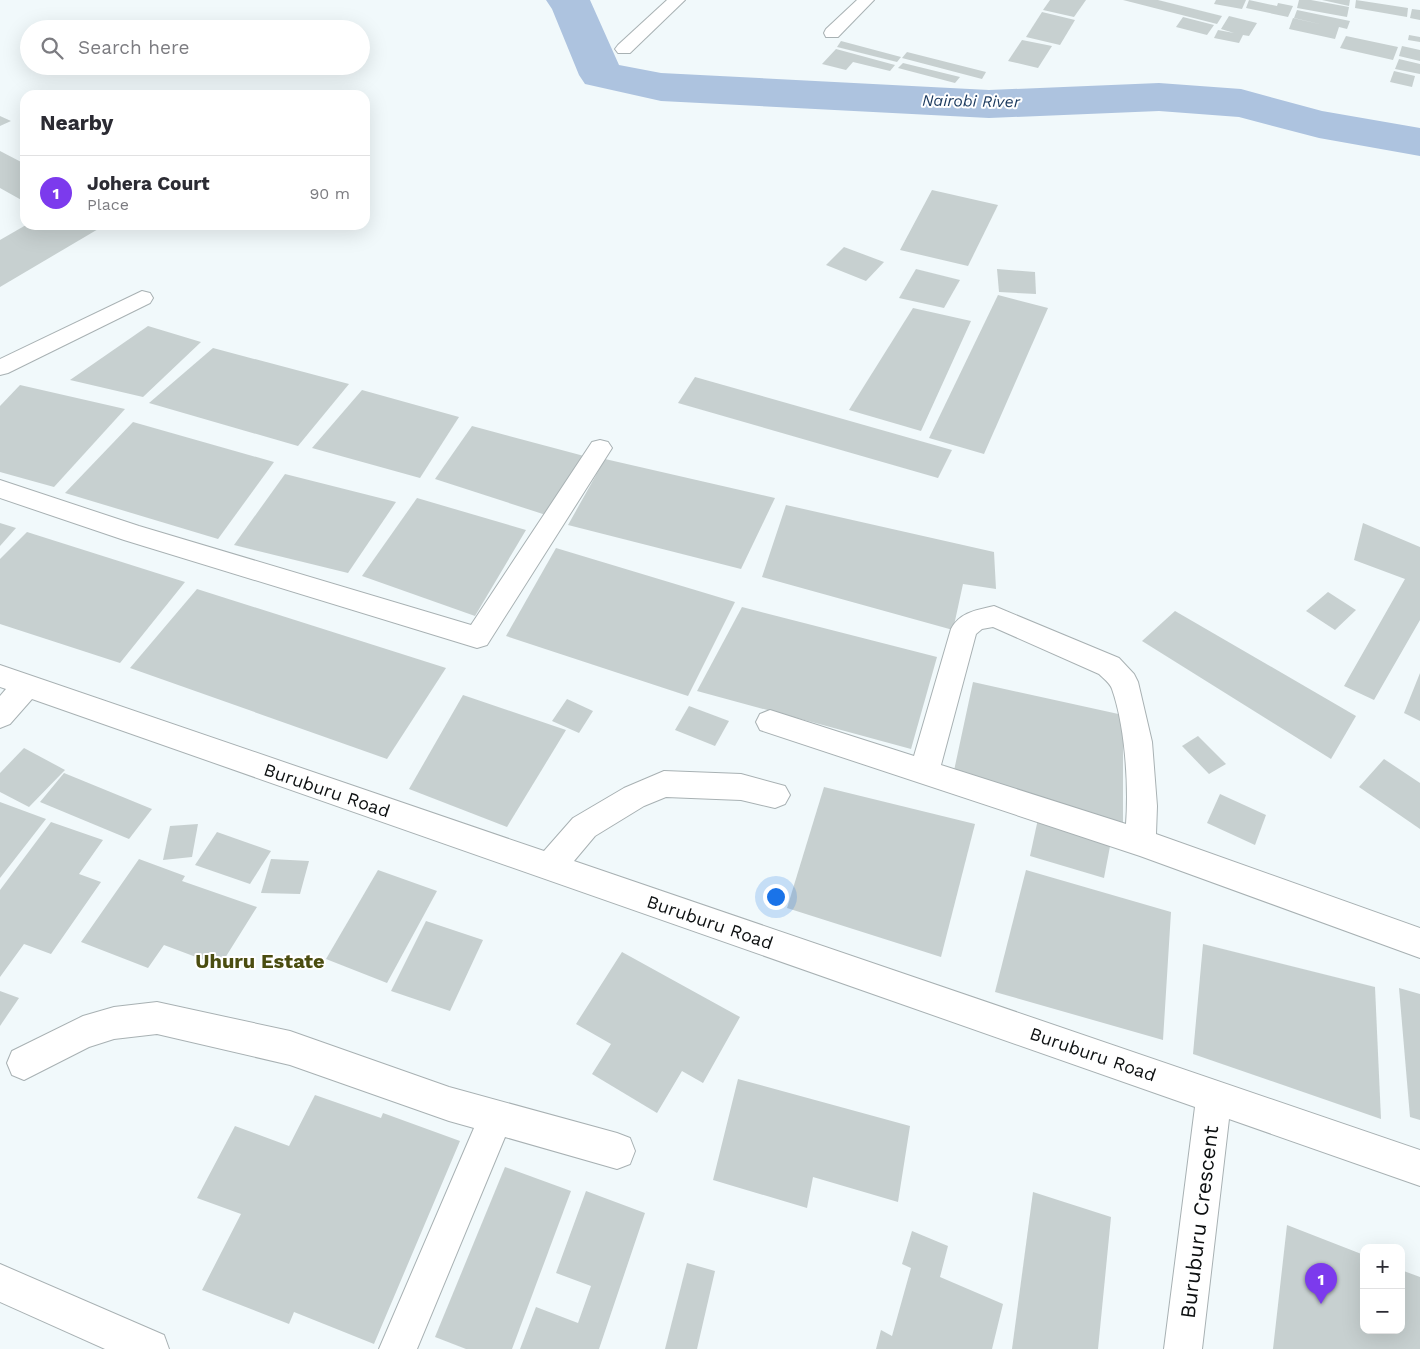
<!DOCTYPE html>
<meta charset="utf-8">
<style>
:root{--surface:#fff;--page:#f2f2f3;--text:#2b2b33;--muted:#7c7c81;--line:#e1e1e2;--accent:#7c3aed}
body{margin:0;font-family:"Work Sans",sans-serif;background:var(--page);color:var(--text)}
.controls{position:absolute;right:15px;bottom:15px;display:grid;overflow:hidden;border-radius:10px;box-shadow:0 5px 20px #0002}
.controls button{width:45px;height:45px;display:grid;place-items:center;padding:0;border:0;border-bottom:1px solid var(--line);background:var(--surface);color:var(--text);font:25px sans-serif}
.you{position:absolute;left:775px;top:896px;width:18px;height:18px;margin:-12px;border:4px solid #fff;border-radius:50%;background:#1a73e8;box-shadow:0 0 0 8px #1a73e833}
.badge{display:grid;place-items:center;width:32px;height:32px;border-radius:50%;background:var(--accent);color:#fff;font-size:16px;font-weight:700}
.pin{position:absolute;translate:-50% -41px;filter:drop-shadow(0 1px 2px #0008)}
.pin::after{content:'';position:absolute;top:26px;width:18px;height:15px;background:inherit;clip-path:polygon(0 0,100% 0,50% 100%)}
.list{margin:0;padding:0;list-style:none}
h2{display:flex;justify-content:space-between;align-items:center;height:65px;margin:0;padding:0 20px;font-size:21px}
h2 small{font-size:16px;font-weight:400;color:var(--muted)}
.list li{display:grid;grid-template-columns:32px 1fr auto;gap:15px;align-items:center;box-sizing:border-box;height:75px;padding:0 20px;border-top:1px solid var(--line)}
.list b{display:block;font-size:19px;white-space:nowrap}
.list p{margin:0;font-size:16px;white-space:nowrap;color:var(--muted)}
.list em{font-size:16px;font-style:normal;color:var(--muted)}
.icon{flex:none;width:28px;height:28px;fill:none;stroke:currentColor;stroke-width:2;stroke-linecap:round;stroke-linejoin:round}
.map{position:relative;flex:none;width:1420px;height:1349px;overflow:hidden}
.search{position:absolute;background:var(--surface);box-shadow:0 5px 20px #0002;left:20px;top:20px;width:350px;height:55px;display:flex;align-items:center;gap:12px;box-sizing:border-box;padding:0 18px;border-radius:28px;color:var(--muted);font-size:19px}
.panel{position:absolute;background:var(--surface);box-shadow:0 5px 20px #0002;left:20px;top:90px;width:350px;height:140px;border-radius:15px}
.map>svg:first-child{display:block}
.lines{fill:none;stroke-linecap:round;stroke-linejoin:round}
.river{fill:#adc3df;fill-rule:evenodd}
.building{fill:#c7d0d0}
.minor-casing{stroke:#a8b1b3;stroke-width:2}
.minor{fill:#fff;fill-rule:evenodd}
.labels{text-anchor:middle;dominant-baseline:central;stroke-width:4;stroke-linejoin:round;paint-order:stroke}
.far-water-label{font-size:16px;font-style:italic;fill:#19385d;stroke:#fff}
.street-label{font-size:18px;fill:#0d1011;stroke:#fff}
.quarter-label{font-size:20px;font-weight:bold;fill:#4b4d10;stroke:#fff}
.near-street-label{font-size:21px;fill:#0d1011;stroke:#fff}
</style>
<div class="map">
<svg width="1420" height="1349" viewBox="0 0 1420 1349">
<rect width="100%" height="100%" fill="#f1f9fb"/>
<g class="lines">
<path class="river" d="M 546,0 L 590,0 L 619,65 L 661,73 L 989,90 L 1159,83 L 1241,89 L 1322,111 L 1420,128 L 1420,156 L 1319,138 L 1239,117 L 1159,111 L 989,118 L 661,101 L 585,84 L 579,75 L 552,9 Z"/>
</g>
<g class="building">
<path d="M 1050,0 L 1086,0 L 1074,17 L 1043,10 Z"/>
<path d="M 1123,0 L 1158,0 L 1222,16 L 1217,24 Z"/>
<path d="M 1216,0 L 1246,0 L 1242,9 L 1214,4 Z"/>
<path d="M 1249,0 L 1277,6 L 1278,3 L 1293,6 L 1288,17 L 1246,8 Z"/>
<path d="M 1299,0 L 1311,0 L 1349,7 L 1347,17 L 1297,8 Z"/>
<path d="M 1322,0 L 1350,0 L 1349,6 Z"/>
<path d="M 1356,0 L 1408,8 L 1407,17 L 1355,8 Z"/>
<path d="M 1412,9 L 1420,10 L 1420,20 L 1410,18 Z"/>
<path d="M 1297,10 L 1350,21 L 1347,29 L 1339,27 L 1335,39 L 1289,29 L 1293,18 L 1324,25 L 1294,18 Z"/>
<path d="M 1042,12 L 1075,20 L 1060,45 L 1026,37 Z"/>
<path d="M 1229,16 L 1257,23 L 1249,36 L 1243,35 L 1239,43 L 1214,38 L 1218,30 L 1234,33 L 1221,29 Z"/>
<path d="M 1183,17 L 1214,25 L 1207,35 L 1176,27 Z"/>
<path d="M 1409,35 L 1420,37 L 1420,42 L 1408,40 Z"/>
<path d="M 1346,36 L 1398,47 L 1393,60 L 1340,48 Z"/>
<path d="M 1022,40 L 1052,46 L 1038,68 L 1008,61 Z"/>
<path d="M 841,41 L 901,57 L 897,62 L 837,47 Z"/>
<path d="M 1402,46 L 1420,50 L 1420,61 L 1399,56 Z"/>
<path d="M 836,49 L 895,65 L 890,71 L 853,62 L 846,70 L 822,64 Z"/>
<path d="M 907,52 L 986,72 L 982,79 L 902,58 Z"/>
<path d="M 1399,59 L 1420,64 L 1420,74 L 1395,69 Z"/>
<path d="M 903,63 L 960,77 L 955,83 L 898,68 Z"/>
<path d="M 1394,71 L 1415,76 L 1412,87 L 1390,82 Z"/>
<path d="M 0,116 L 11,121 L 0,126 Z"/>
<path d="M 0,151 L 25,164 L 25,202 L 0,188 Z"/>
<path d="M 932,190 L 998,205 L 968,266 L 900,250 Z"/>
<path d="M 26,225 L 105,225 L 0,287 L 0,240 Z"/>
<path d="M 844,247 L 884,262 L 866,281 L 826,265 Z"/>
<path d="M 916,269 L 960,280 L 944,308 L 899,298 Z"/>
<path d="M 997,269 L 1035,272 L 1036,294 L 999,292 Z"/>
<path d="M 998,295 L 1048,308 L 984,454 L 929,438 Z"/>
<path d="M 913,308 L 971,321 L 921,431 L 849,410 Z"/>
<path d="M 148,326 L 201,342 L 143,397 L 70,380 Z"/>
<path d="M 213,348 L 349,384 L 298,446 L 149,403 Z"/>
<path d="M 695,377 L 952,450 L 938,478 L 678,403 Z"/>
<path d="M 20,385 L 125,409 L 54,487 L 0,472 L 0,406 Z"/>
<path d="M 362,390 L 459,417 L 420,478 L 312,448 Z"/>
<path d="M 133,422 L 274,462 L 218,539 L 65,493 Z"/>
<path d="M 472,426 L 584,456 L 549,516 L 435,479 Z"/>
<path d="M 605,459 L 775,498 L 741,569 L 568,525 Z"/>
<path d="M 285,474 L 396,502 L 348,573 L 234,545 Z"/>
<path d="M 417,498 L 526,530 L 475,616 L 362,576 Z"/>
<path d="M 786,505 L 994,552 L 996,589 L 963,584 L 953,630 L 762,577 Z"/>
<path d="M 0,523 L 16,528 L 0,546 Z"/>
<path d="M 1363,523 L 1420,547 L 1420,620 L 1374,700 L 1344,686 L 1405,579 L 1354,560 Z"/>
<path d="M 27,532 L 185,582 L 120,663 L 0,624 L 0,559 Z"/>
<path d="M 556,548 L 735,602 L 688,696 L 506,636 Z"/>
<path d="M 197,589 L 446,668 L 387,759 L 130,668 Z"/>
<path d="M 1328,592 L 1356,610 L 1335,630 L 1306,611 Z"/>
<path d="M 742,607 L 937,657 L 911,749 L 697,691 Z"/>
<path d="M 1175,611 L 1356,716 L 1331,759 L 1142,641 Z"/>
<path d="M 1420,673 L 1420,721 L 1404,713 Z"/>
<path d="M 973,682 L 1123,715 L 1123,827 L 952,780 Z"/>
<path d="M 463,695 L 566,730 L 507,827 L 409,789 Z"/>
<path d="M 567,699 L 593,711 L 579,733 L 552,721 Z"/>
<path d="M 689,706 L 729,721 L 715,746 L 675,730 Z"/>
<path d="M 1198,736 L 1226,764 L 1209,774 L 1182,746 Z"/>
<path d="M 24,748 L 65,770 L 29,807 L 0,792 L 0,773 Z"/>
<path d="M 1384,759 L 1420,783 L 1420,829 L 1359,787 Z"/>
<path d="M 64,773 L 152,809 L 129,839 L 40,802 Z"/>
<path d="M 824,787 L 975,824 L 941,957 L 787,908 Z"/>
<path d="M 1220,794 L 1266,815 L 1255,845 L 1207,823 Z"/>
<path d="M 0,802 L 46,819 L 0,878 Z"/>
<path d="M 1038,819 L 1111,841 L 1104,878 L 1030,856 Z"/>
<path d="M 51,822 L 103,840 L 79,874 L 101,882 L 51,954 L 24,944 L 0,977 L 0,890 Z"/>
<path d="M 198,824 L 192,857 L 163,860 L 170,826 Z"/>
<path d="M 217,832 L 271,851 L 250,884 L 195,865 Z"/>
<path d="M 139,859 L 185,876 L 182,881 L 257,907 L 220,966 L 164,945 L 148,968 L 81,942 Z"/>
<path d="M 271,859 L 309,861 L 300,894 L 261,893 Z"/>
<path d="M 378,870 L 437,891 L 387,983 L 326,959 Z"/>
<path d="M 1026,870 L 1171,912 L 1163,1040 L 995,992 Z"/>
<path d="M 426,921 L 483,940 L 450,1011 L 391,991 Z"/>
<path d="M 1203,944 L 1375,987 L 1381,1119 L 1193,1054 Z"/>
<path d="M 622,952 L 740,1017 L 703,1083 L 682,1071 L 657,1113 L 592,1074 L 611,1044 L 576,1024 Z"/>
<path d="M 1399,988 L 1420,994 L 1420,1120 L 1410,1117 Z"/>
<path d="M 0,991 L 19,998 L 0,1026 Z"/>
<path d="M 738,1079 L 910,1126 L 898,1202 L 813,1177 L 807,1208 L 713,1180 Z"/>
<path d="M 315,1095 L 381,1118 L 383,1113 L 460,1141 L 374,1344 L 294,1312 L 289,1324 L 202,1290 L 241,1214 L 197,1198 L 235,1126 L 289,1146 Z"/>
<path d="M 505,1167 L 571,1191 L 512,1349 L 466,1349 L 435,1337 Z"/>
<path d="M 586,1191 L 645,1213 L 599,1349 L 520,1349 L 536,1307 L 578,1323 L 591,1286 L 556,1273 Z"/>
<path d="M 1033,1192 L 1111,1217 L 1098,1349 L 1012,1349 Z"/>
<path d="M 1287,1225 L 1364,1255 L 1364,1330 L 1401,1330 L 1401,1270 L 1420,1277 L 1420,1349 L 1273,1349 Z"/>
<path d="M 912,1231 L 948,1246 L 940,1277 L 1003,1304 L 992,1349 L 876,1349 L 881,1330 L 892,1336 L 911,1268 L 902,1264 Z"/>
<path d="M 687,1263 L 715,1271 L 697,1349 L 665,1349 Z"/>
</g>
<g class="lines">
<g class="minor-casing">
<g id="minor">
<path d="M 667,0 L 685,0 L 630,53 L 618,53 L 615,49 L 618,45 Z"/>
<path d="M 857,0 L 874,0 L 838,37 L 826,37 L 824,33 L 826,29 Z"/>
<path d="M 142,291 L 150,293 L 153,298 L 150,303 L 8,373 L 0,375 L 0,359 Z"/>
<path d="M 600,440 L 608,442 L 612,448 L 487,645 L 477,648 L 124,540 L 0,498 L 0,480 L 139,526 L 471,625 L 592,442 Z"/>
<path d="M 994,606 L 1119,658 L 1134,674 L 1138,682 L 1152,742 L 1157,806 L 1156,834 L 1420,928 L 1420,958 L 1140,856 L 760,730 L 756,722 L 760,714 L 770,710 L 914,756 L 951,629 C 960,612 977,610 994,606 ZM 993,627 L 1099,674 C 1103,678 1110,683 1112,689 C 1125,726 1129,784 1126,824 L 941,765 L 976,634 L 982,629 Z"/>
<path d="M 0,665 L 544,851 L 573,818 L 624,788 L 664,771 L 741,774 L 785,786 L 790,795 L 785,804 L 775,808 L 741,800 L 666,797 L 644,806 L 595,836 L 574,861 L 1420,1150 L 1420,1186 L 1229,1119 L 1202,1349 L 1164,1349 L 1195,1107 L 32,699 L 10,724 L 0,728 L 0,696 L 6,689 L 0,687 Z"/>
<path d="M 157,1002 L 290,1031 L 449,1087 L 617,1133 L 630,1138 L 635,1151 L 630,1164 L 617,1169 L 505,1137 L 417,1349 L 379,1349 L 474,1128 L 449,1121 L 290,1065 L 157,1034 L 114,1039 L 89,1047 L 24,1080 L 12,1075 L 7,1063 L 12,1051 L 83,1016 L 114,1007 Z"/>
<path d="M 0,1264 L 164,1335 L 169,1349 L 105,1349 L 0,1302 Z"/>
</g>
</g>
<use href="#minor" class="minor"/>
</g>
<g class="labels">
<g class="far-water-label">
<text transform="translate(971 101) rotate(1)">Nairobi River</text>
</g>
<g class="street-label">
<text transform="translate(327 790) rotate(19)">Buruburu Road</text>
<text transform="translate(710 922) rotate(19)">Buruburu Road</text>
<text transform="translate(1093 1054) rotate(19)">Buruburu Road</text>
</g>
<g class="quarter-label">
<text x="260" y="961">Uhuru Estate</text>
</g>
<g class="near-street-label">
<text transform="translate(1199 1222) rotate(-83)">Buruburu Crescent</text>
</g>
</g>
</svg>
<div class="controls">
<button>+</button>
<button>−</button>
</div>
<div class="you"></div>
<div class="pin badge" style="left:1321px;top:1304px">1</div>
<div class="search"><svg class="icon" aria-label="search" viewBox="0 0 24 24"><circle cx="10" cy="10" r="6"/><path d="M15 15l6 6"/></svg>Search here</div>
<section class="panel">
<h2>Nearby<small></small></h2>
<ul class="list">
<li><span class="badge">1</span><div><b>Johera Court</b><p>Place</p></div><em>90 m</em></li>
</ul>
</section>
</div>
